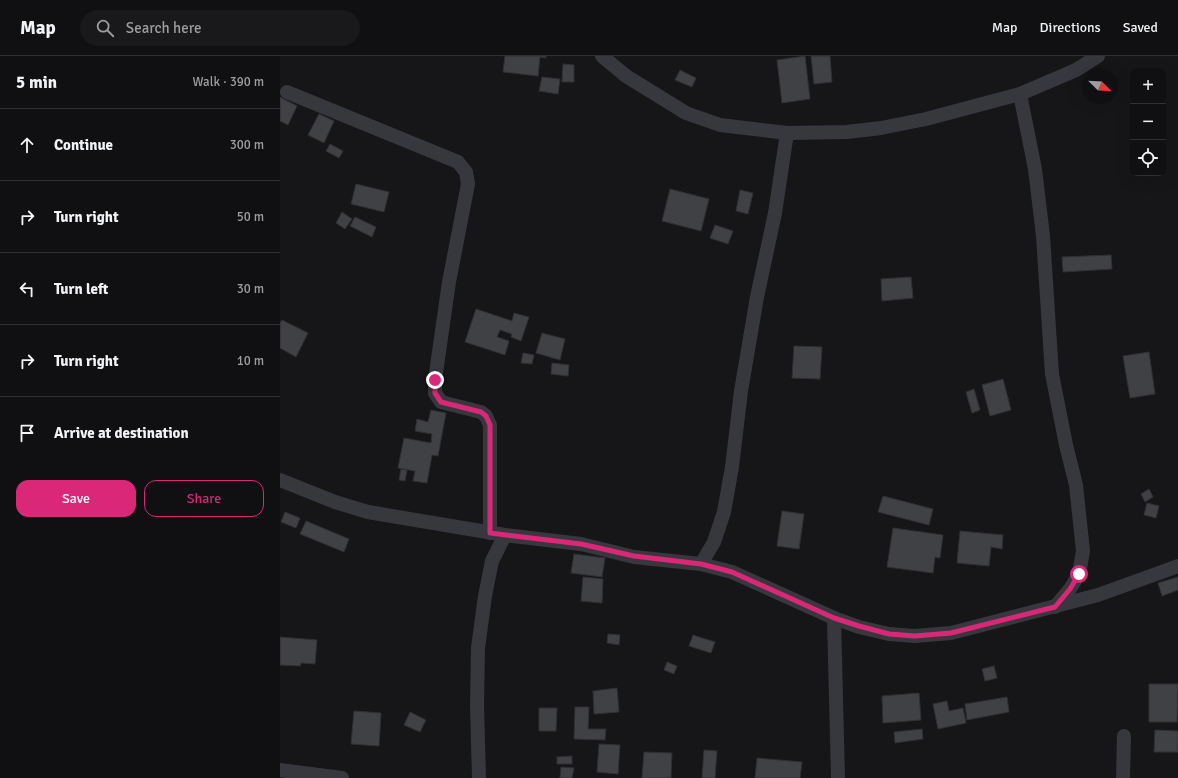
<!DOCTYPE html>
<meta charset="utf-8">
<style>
:root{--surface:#101012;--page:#19191b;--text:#f1f3f6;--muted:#9c9d9f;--line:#303032;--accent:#db2777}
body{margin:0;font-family:Signika,sans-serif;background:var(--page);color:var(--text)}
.controls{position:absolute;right:12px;top:12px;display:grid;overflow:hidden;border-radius:8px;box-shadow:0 4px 16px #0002}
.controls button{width:36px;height:36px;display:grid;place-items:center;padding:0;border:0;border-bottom:1px solid var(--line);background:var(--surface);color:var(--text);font:20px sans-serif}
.compass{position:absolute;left:802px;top:12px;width:36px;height:36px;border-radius:50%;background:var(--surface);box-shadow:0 4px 16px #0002;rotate:114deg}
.stop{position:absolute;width:12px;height:12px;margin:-9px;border:3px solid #db2777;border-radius:50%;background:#fff}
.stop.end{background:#db2777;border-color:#fff;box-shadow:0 1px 4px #0008}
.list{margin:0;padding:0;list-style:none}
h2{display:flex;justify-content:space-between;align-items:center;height:52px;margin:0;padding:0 16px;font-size:17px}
h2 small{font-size:13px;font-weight:400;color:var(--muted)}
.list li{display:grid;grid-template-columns:26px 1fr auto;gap:12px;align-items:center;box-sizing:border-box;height:72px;padding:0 16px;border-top:1px solid var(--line)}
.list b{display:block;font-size:15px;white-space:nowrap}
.list em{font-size:13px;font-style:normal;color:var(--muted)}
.actions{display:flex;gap:8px;padding:12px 16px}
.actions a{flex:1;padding:9px 0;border:1px solid var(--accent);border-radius:12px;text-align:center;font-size:14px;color:var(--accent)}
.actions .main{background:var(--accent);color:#fff}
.icon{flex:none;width:22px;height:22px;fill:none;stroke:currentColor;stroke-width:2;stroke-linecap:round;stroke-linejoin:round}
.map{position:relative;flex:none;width:898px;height:722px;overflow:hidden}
header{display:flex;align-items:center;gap:24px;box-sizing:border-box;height:56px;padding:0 20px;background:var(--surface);border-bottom:1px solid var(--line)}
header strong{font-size:19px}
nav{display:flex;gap:22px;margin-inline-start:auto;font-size:14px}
.search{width:280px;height:36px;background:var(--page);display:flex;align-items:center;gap:10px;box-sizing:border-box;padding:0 14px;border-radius:22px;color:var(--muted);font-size:15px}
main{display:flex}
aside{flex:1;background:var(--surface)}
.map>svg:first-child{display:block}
.building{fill:#404145;stroke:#303034}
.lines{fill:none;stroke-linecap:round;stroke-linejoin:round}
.minor{stroke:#37383d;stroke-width:14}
.route{stroke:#db2777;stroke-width:5}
</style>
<header>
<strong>Map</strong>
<div class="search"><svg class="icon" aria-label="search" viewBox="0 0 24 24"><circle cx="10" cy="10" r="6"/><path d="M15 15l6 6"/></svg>Search here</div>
<nav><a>Map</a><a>Directions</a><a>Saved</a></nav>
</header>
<main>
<aside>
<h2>5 min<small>Walk · 390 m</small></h2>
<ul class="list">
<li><svg class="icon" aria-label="ahead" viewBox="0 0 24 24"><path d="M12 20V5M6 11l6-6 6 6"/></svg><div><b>Continue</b></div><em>300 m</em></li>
<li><svg class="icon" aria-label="right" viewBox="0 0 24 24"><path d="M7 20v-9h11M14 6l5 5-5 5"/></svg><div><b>Turn right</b></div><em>50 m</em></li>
<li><svg class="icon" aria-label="left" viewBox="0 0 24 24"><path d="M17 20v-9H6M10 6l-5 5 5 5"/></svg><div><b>Turn left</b></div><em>30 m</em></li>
<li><svg class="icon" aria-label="right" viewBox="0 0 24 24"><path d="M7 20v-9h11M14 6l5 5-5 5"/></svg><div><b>Turn right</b></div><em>10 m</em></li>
<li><svg class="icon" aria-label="arrive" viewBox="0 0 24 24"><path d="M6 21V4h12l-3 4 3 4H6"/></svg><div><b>Arrive at destination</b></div></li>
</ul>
<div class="actions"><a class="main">Save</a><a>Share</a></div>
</aside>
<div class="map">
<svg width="898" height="722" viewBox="0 0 898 722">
<rect width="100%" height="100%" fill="#161618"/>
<g class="building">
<path d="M 225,0 L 266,0 L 266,2 L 260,1 L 258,20 L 223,16 Z"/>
<path d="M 525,0 L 530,43 L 502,47 L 497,4 Z"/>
<path d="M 531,0 L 550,0 L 552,26 L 534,28 Z"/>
<path d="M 283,8 L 294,9 L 294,26 L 282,26 Z"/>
<path d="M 400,14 L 416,22 L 412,31 L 395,24 Z"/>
<path d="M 262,21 L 280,23 L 278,38 L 259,35 Z"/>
<path d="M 0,41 L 17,50 L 8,69 L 0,65 Z"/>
<path d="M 39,58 L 54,65 L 44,87 L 28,79 Z"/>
<path d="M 50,88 L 63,95 L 59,102 L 46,95 Z"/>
<path d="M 76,128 L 109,136 L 104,156 L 71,148 Z"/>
<path d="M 390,133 L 429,143 L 421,175 L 382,165 Z"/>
<path d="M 460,134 L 473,137 L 468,158 L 456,155 Z"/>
<path d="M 62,156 L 72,163 L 65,173 L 56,167 Z"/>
<path d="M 75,161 L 96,171 L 92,181 L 70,170 Z"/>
<path d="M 435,169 L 453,175 L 448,188 L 430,182 Z"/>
<path d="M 831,199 L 832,213 L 783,216 L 782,201 Z"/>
<path d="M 631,221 L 633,242 L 602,245 L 601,223 Z"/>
<path d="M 196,253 L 232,265 L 234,257 L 249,261 L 241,285 L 231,281 L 232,278 L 220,274 L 217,281 L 229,285 L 225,299 L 185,286 Z"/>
<path d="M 2,264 L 28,277 L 16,301 L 0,292 L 0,267 Z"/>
<path d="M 262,277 L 285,283 L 280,304 L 256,297 Z"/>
<path d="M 514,290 L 542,291 L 540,323 L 512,322 Z"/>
<path d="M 869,296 L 875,338 L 850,342 L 843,300 Z"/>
<path d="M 243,297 L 254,299 L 252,308 L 241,307 Z"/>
<path d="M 272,307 L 289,309 L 288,320 L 271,318 Z"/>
<path d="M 723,323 L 731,354 L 710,360 L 702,329 Z"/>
<path d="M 694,333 L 700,354 L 692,357 L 686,336 Z"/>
<path d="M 151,354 L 166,357 L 158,400 L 152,399 L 147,427 L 133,425 L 135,415 L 118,412 L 124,382 L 151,387 L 152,378 L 135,375 L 137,363 L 148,366 Z"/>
<path d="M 121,413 L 127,414 L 125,425 L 119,424 Z"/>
<path d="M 869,433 L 873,441 L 865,446 L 861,438 Z"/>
<path d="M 603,440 L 653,453 L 649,469 L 598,456 Z"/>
<path d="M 867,447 L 879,450 L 876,462 L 864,459 Z"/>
<path d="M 502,455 L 524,458 L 519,493 L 497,490 Z"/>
<path d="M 5,456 L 20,462 L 16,472 L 1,466 Z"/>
<path d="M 26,465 L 69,483 L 64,496 L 20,478 Z"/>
<path d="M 613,472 L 663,479 L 660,502 L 655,501 L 653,517 L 607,511 Z"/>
<path d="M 680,475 L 723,479 L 722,493 L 711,491 L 709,510 L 677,507 Z"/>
<path d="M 294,498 L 325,502 L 322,521 L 291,517 Z"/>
<path d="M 303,521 L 323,523 L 322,547 L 301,545 Z"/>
<path d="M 898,521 L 898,534 L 882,540 L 878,527 Z"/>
<path d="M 328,578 L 340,579 L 339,589 L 327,587 Z"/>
<path d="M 413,579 L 435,586 L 431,597 L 409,590 Z"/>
<path d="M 0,581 L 37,584 L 35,608 L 21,607 L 20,610 L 0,609 Z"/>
<path d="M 387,606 L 397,610 L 394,618 L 384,614 Z"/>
<path d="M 714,610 L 717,622 L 705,625 L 702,613 Z"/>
<path d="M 869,628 L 898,628 L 897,666 L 869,666 Z"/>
<path d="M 337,632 L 339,656 L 314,658 L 313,635 Z"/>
<path d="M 639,637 L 641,664 L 603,667 L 602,640 Z"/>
<path d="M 727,641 L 729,656 L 687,664 L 685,648 Z"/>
<path d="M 667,645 L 669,655 L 683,652 L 686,667 L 658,673 L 653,648 Z"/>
<path d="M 295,651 L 309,651 L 308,673 L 326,673 L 325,684 L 294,683 Z"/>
<path d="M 259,652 L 277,652 L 276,675 L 259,675 Z"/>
<path d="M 74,655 L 101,657 L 99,690 L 71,688 Z"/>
<path d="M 130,656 L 146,664 L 140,676 L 124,669 Z"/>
<path d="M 642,673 L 643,683 L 615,687 L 614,676 Z"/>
<path d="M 875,674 L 898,675 L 898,696 L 874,696 Z"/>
<path d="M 319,688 L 340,689 L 338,718 L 317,716 Z"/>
<path d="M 424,694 L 437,695 L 435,722 L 422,722 Z"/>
<path d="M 364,696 L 392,697 L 391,722 L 362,722 Z"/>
<path d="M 292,700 L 292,708 L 277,708 L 277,701 Z"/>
<path d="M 477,702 L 522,706 L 520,722 L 475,722 Z"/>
<path d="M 281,711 L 294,712 L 292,722 L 280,722 Z"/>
</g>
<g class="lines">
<g class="minor">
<path d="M 322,0 L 346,20 L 406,57 L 440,69 L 507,77 L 567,76 L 601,72 L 646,63 L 740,38 L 796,14 L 818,0"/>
<path d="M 7,36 L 178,106 L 186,116 L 188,128 L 169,226 L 155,324 L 155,337 L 161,346 L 201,356 L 206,360 L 210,369 L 210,477"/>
<path d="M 740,38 L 755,113 L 763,180 L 772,318 L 786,389 L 796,429 L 803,495 L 799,518 L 790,533 L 775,551"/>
<path d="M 0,424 L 55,446 L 88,456 L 225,479 L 301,488 L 354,501 L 421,508 L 452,516 L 554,562 L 579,571 L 609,578 L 635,580 L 671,577 L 818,539 L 898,510"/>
<path d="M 421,508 L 434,486 L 444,456 L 452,411 L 461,335 L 477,241 L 495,157 L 507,77"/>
<path d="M 554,562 L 558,722"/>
<path d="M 0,714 L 62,722"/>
<path d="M 199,722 L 197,649 L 198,592 L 205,540 L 212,505 L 225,479"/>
<path d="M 843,722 L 844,680"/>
</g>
</g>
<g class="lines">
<path class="route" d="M 155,324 L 155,337 L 161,346 L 201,356 L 206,360 L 210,369 L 210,477 L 301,488 L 354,500 L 421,508 L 452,516 L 554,562 L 579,570 L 609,578 L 635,580 L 671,577 L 775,551 L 790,533 L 799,518"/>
</g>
</svg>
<div class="controls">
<button>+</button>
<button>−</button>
<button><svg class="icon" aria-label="locate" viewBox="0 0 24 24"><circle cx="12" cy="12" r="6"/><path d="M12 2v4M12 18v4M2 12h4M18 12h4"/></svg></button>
</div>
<svg class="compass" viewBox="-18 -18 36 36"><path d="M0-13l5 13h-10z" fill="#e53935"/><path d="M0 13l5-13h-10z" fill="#9c9d9f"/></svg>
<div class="stop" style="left:799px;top:518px"></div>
<div class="stop end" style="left:155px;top:324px"></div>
</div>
</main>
